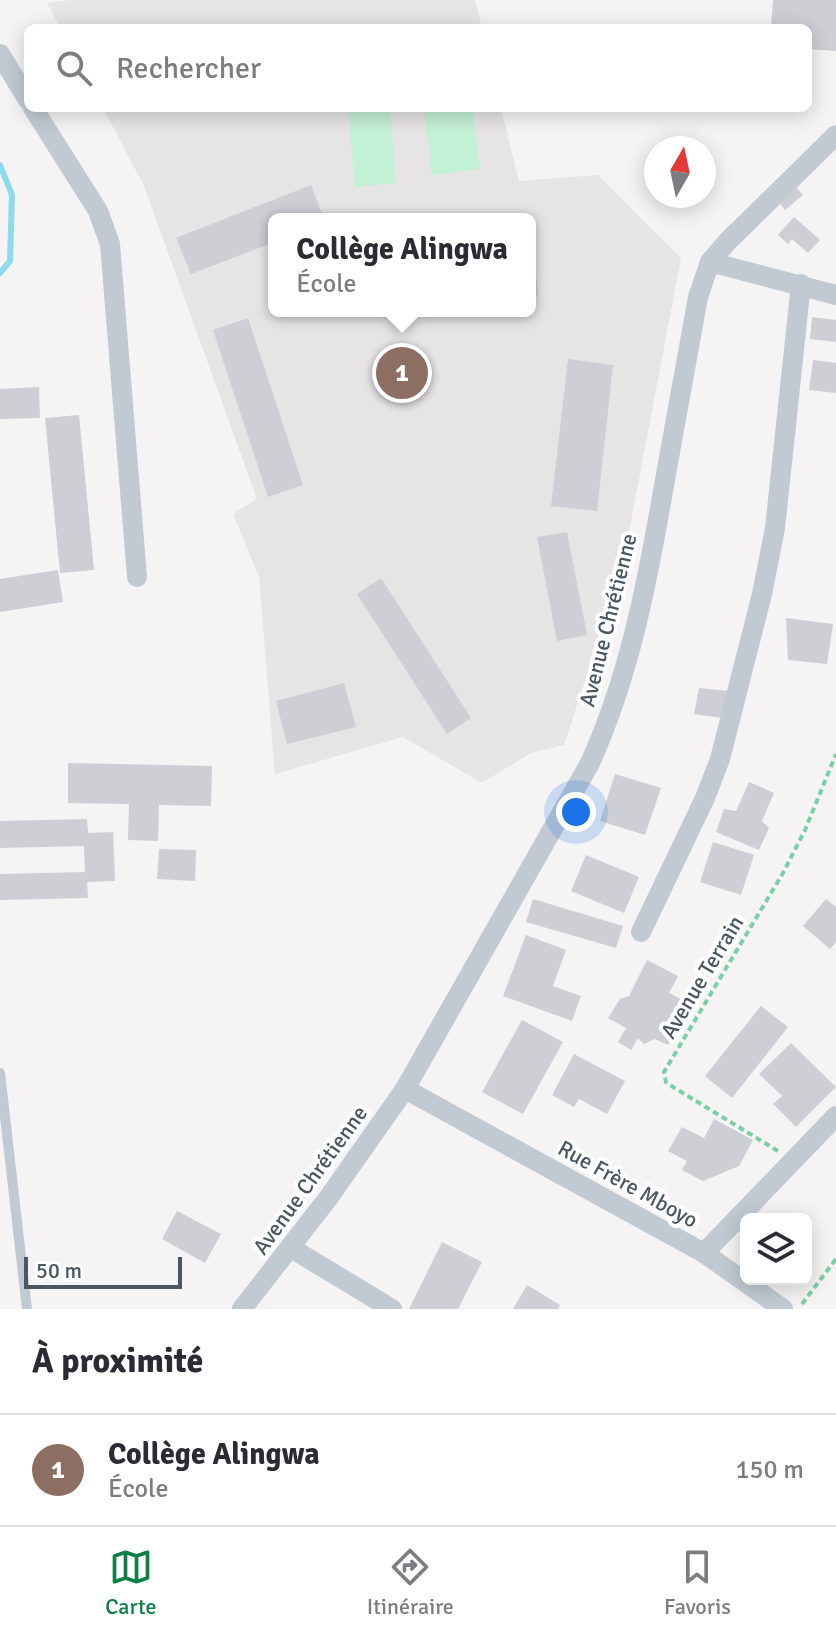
<!DOCTYPE html>
<html lang="fr">
<meta charset="utf-8">
<style>
:root{--surface:#fff;--page:#f2f2f3;--text:#2b2b33;--muted:#7c7c81;--line:#e1e1e2;--accent:#0b8043}
body{margin:0;font-family:Signika,sans-serif;background:var(--page);color:var(--text)}
.controls{position:absolute;right:24px;bottom:24px;display:grid;overflow:hidden;border-radius:12px;box-shadow:0 4px 20px #0003}
.controls button{width:72px;height:72px;display:grid;place-items:center;padding:0;border:0;border-bottom:2px solid var(--line);background:var(--surface);color:var(--text);font:40px sans-serif}
.compass{position:absolute;left:644px;top:136px;width:72px;height:72px;border-radius:50%;background:var(--surface);box-shadow:0 4px 20px #0003;rotate:9deg}
.scale{position:absolute;left:24px;bottom:20px;width:158px;box-sizing:border-box;padding-left:8px;border:4px solid #4a5661;border-top:0;font-size:22px;line-height:28px;white-space:nowrap;color:#4a5661;-webkit-text-stroke:6px #fff;paint-order:stroke}
.you{position:absolute;left:576px;top:812px;width:28px;height:28px;margin:-20px;border:6px solid #fff;border-radius:50%;background:#1a73e8;box-shadow:0 0 0 12px #1a73e833}
.badge{display:grid;place-items:center;width:52px;height:52px;border-radius:50%;background:var(--accent);color:#fff;font-size:26px;font-weight:700}
.pin{position:absolute;translate:-50% -50%;border:4px solid #fff;box-shadow:0 2px 8px #0006}
.popup{position:absolute;left:268px;top:213px;width:268px;height:104px;box-sizing:border-box;display:grid;place-content:center;border-radius:12px;background:var(--surface);filter:drop-shadow(0 2px 6px #0005);font-size:26px;white-space:nowrap;color:var(--muted)}
.popup b{font-size:30px;color:var(--text)}
.popup::after{content:'';position:absolute;left:50%;top:100%;margin-left:-16px;border:16px solid transparent;border-top-color:var(--surface)}
.list{margin:0;padding:0;list-style:none}
h2{display:flex;justify-content:space-between;align-items:center;height:104px;margin:0;padding:0 32px;font-size:34px}
h2 small{font-size:26px;font-weight:400;color:var(--muted)}
.list li{display:grid;grid-template-columns:52px 1fr auto;gap:24px;align-items:center;box-sizing:border-box;height:112px;padding:0 32px;border-top:2px solid var(--line)}
.list b{display:block;font-size:30px;white-space:nowrap}
.list p{margin:0;font-size:26px;white-space:nowrap;color:var(--muted)}
.list em{font-size:26px;font-style:normal;color:var(--muted)}
.icon{flex:none;width:44px;height:44px;fill:none;stroke:currentColor;stroke-width:2;stroke-linecap:round;stroke-linejoin:round}
.map{position:relative;flex:none;width:836px;height:1309px;overflow:hidden}
.search{position:absolute;background:var(--surface);box-shadow:0 4px 20px #0003;left:24px;right:24px;top:24px;height:88px;display:flex;align-items:center;gap:20px;box-sizing:border-box;padding:0 28px;border-radius:12px;color:var(--muted);font-size:30px}
.sheet{height:216px;background:var(--surface)}
nav{display:flex;justify-content:space-around;align-items:center;box-sizing:border-box;height:112px;border-top:2px solid var(--line);background:var(--surface);font-size:22px;color:var(--muted)}
nav a{display:grid;justify-items:center;gap:4px}
nav .on{color:var(--accent)}
.map>svg:first-child{display:block}
.education{fill:#e6e4e5;fill-rule:evenodd}
.pitch{fill:#c3f1d5}
.lines{fill:none;stroke-linecap:round;stroke-linejoin:round}
.stream{stroke:#90daee;stroke-width:6}
.building{fill:#cdcfd5}
.path{stroke:#7ad0a6;stroke-width:4;stroke-dasharray:6 4;stroke-linecap:butt}
.service{stroke:#c1cad2;stroke-width:10}
.minor{stroke:#c1cad2;stroke-width:20}
.labels{text-anchor:middle;dominant-baseline:central;stroke-width:8;stroke-linejoin:round;paint-order:stroke}
.street-label{font-size:22px;fill:#4a5661;stroke:#fff}
</style>
<div class="map">
<svg width="836" height="1309" viewBox="0 0 836 1309">
<rect width="100%" height="100%" fill="#f5f3f3"/>
<g class="education">
<path d="M 71,0 L 475,0 L 482,28 L 60,28 L 47,3 Z"/>
<path d="M 103,108 L 501,108 L 519,181 L 598,175 L 681,258 L 622,568 L 564,745 L 531,753 L 482,783 L 403,737 L 275,774 L 259,577 L 233,514 L 257,499 L 144,186 ZM 274,219 L 530,219 L 530,311 L 274,311 Z"/>
</g>
<g class="pitch">
<path d="M 390,108 L 396,183 L 355,187 L 348,109 Z"/>
<path d="M 424,108 L 473,108 L 480,169 L 432,175 Z"/>
</g>
<g class="lines">
<path class="stream" d="M 0,165 L 12,195 L 10,261 L 0,273"/>
</g>
<g class="building">
<path d="M 773,0 L 836,0 L 836,51 L 808,49 L 808,28 L 771,28 Z"/>
<path d="M 793,184 L 803,195 L 785,210 L 776,198 Z"/>
<path d="M 311,185 L 324,219 L 274,219 L 274,242 L 191,274 L 176,238 Z"/>
<path d="M 794,217 L 820,240 L 808,253 L 792,239 L 788,244 L 778,235 Z"/>
<path d="M 534,254 L 538,295 L 530,296 L 530,255 Z"/>
<path d="M 812,317 L 836,320 L 836,342 L 810,339 Z"/>
<path d="M 248,318 L 303,485 L 268,497 L 213,330 Z"/>
<path d="M 568,359 L 613,365 L 597,511 L 551,506 Z"/>
<path d="M 813,360 L 836,363 L 836,393 L 809,390 Z"/>
<path d="M 39,387 L 40,418 L 0,419 L 0,389 Z"/>
<path d="M 79,415 L 94,570 L 60,573 L 45,418 Z"/>
<path d="M 567,532 L 587,635 L 557,641 L 537,537 Z"/>
<path d="M 58,570 L 63,602 L 0,612 L 0,579 Z"/>
<path d="M 381,578 L 471,718 L 447,734 L 357,594 Z"/>
<path d="M 786,618 L 833,624 L 827,664 L 788,660 Z"/>
<path d="M 344,683 L 356,727 L 287,744 L 276,701 Z"/>
<path d="M 699,688 L 728,691 L 723,718 L 694,714 Z"/>
<path d="M 68,763 L 212,766 L 211,806 L 159,805 L 158,841 L 128,840 L 129,804 L 68,803 Z"/>
<path d="M 615,774 L 661,788 L 645,835 L 600,821 Z"/>
<path d="M 749,782 L 774,793 L 762,821 L 769,828 L 759,850 L 716,832 L 724,809 L 736,811 Z"/>
<path d="M 87,819 L 88,833 L 113,832 L 115,881 L 87,882 L 88,898 L 0,900 L 0,874 L 85,872 L 84,846 L 0,848 L 0,821 Z"/>
<path d="M 713,842 L 754,855 L 741,895 L 700,882 Z"/>
<path d="M 159,849 L 196,850 L 195,881 L 157,879 Z"/>
<path d="M 586,855 L 639,877 L 624,913 L 571,891 Z"/>
<path d="M 533,899 L 623,926 L 616,948 L 526,922 Z"/>
<path d="M 826,899 L 836,907 L 836,942 L 830,949 L 803,926 Z"/>
<path d="M 526,935 L 566,950 L 553,986 L 581,996 L 572,1021 L 503,996 Z"/>
<path d="M 647,960 L 678,976 L 669,993 L 692,1005 L 668,1045 L 655,1039 L 644,1044 L 638,1038 L 631,1050 L 618,1042 L 626,1028 L 608,1018 L 620,999 L 629,996 Z"/>
<path d="M 761,1006 L 788,1027 L 732,1098 L 705,1076 Z"/>
<path d="M 522,1020 L 563,1042 L 523,1114 L 482,1092 Z"/>
<path d="M 791,1043 L 836,1087 L 796,1127 L 773,1104 L 782,1096 L 759,1074 Z"/>
<path d="M 574,1054 L 625,1081 L 607,1114 L 579,1099 L 574,1107 L 552,1095 Z"/>
<path d="M 714,1119 L 753,1140 L 739,1166 L 703,1181 L 682,1170 L 687,1161 L 668,1151 L 682,1127 L 704,1138 Z"/>
<path d="M 177,1211 L 221,1234 L 205,1263 L 162,1239 Z"/>
<path d="M 442,1242 L 482,1262 L 458,1309 L 409,1309 Z"/>
<path d="M 527,1285 L 560,1305 L 558,1309 L 513,1309 Z"/>
</g>
<g class="lines">
<g class="path">
<path d="M 778,1151 L 673,1087 L 666,1082 L 664,1072 L 783,873 L 805,830 L 836,754"/>
<path d="M 802,1304 L 836,1259"/>
</g>
<path class="service" d="M 0,1073 L 27,1309"/>
<g class="minor">
<path d="M 0,54 L 28,100"/>
<path d="M 33,108 L 98,211 L 110,244 L 137,577"/>
<path d="M 710,262 L 836,295"/>
<path d="M 641,932 L 705,798 L 720,759 L 762,594 L 775,528 L 801,284"/>
<path d="M 405,1089 L 704,1253 L 836,1116"/>
<path d="M 291,1248 L 392,1309"/>
<path d="M 704,1253 L 783,1309"/>
<path d="M 242,1309 L 329,1197 L 405,1089 L 590,763 C 629,677 647,584 663,491 C 675,426 686,362 698,297 L 710,262 L 727,242 L 836,135"/>
</g>
</g>
<g class="labels">
<g class="street-label">
<text transform="translate(608 620) rotate(-76)">Avenue Chrétienne</text>
<text transform="translate(702 977) rotate(-59)">Avenue Terrain</text>
<text transform="translate(310 1180) rotate(-54)">Avenue Chrétienne</text>
<text transform="translate(628 1184) rotate(29)">Rue Frère Mboyo</text>
</g>
</g>
</svg>
<div class="controls">
<button><svg class="icon" aria-label="layers" viewBox="0 0 24 24"><path d="M12 4l9 5-9 5-9-5zM3 14l9 5 9-5"/></svg></button>
</div>
<svg class="compass" viewBox="-18 -18 36 36"><path d="M0-13l5 13h-10z" fill="#e53935"/><path d="M0 13l5-13h-10z" fill="#7c7c81"/></svg>
<div class="scale">50 m</div>
<div class="you"></div>
<div class="pin badge" style="left:402px;top:373px;background:#8d6e63">1</div>
<div class="popup"><b>Collège Alingwa</b>École</div>
<div class="search"><svg class="icon" aria-label="search" viewBox="0 0 24 24"><circle cx="10" cy="10" r="6"/><path d="M15 15l6 6"/></svg>Rechercher</div>
</div>
<section class="sheet">
<h2>À proximité<small></small></h2>
<ul class="list">
<li><span class="badge" style="background:#8d6e63">1</span><div><b>Collège Alingwa</b><p>École</p></div><em>150 m</em></li>
</ul>
</section>
<nav>
<a class="on"><svg class="icon" aria-label="map" viewBox="0 0 24 24"><path d="M3 6l6-2 6 2 6-2v14l-6 2-6-2-6 2zM9 4v14M15 6v14"/></svg>Carte</a>
<a><svg class="icon" aria-label="directions" viewBox="0 0 24 24"><path d="M12 3l9 9-9 9-9-9zM9 14v-3h6M13 9l2 2-2 2"/></svg>Itinéraire</a>
<a><svg class="icon" aria-label="saved" viewBox="0 0 24 24"><path d="M7 4h10v16l-5-4-5 4z"/></svg>Favoris</a>
</nav>
